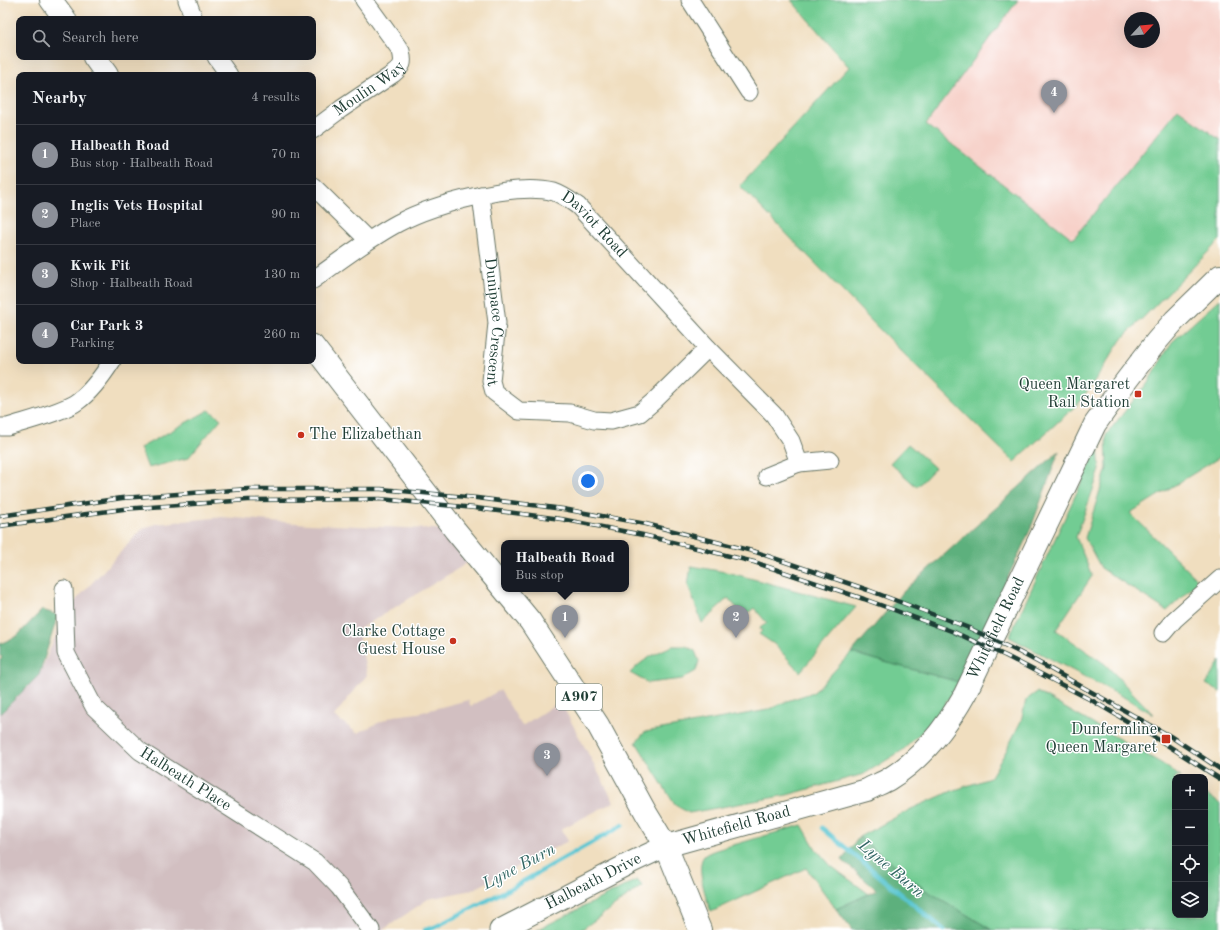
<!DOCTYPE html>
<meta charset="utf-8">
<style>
:root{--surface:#171b24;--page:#242831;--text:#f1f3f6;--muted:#9ea1a6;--line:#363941;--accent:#8c9099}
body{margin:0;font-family:"Old Standard TT",serif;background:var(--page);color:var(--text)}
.controls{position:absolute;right:12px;bottom:12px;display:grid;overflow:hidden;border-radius:8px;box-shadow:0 4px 16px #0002}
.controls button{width:36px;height:36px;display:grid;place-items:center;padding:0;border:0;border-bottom:1px solid var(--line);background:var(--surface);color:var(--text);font:20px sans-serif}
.compass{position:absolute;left:1124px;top:12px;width:36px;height:36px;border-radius:50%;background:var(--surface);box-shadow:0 4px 16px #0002;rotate:64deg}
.you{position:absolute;left:588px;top:481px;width:14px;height:14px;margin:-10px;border:3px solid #fff;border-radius:50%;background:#1a73e8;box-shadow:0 0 0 6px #1a73e833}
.badge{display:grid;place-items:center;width:26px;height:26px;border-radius:50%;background:var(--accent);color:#fff;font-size:13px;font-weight:700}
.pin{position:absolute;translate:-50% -33px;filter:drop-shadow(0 1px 2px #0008)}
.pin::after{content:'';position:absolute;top:21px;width:14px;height:12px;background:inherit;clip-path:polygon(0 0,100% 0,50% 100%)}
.popup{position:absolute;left:501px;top:540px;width:128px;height:52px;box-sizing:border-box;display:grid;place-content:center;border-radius:8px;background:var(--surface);filter:drop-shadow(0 1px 3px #0005);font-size:13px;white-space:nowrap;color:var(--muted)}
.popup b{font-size:15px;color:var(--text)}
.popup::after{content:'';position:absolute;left:50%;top:100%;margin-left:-8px;border:8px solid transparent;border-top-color:var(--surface)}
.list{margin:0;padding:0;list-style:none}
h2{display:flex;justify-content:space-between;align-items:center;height:52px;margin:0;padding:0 16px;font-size:17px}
h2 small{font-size:13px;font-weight:400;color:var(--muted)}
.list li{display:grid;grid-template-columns:26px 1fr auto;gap:12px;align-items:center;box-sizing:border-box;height:60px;padding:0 16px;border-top:1px solid var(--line)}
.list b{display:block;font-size:15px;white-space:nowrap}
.list p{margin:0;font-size:13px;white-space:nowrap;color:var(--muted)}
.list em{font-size:13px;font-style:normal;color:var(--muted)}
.icon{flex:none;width:22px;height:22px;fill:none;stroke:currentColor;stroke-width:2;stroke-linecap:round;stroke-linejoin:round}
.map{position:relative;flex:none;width:1220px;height:930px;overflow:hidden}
.search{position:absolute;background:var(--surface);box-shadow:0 4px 16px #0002;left:16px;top:16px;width:300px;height:44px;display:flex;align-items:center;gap:10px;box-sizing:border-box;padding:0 14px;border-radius:8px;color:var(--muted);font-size:15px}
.panel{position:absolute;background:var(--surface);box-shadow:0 4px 16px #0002;left:16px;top:72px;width:300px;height:292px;border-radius:8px}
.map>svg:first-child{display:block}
.built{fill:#f7d1c9;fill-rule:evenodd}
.industrial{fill:#d2bfc1}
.green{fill:#72cc93;stroke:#488464}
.forest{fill:#5db07d;stroke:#3e7658}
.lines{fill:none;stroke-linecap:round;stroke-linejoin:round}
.stream{stroke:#5ac6d2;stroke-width:4.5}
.minor-casing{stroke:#687565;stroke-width:19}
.tertiary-casing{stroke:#687565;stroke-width:23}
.secondary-casing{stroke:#687565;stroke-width:24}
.primary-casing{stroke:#687565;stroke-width:24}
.minor{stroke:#fff;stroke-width:17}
.tertiary{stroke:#fff;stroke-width:21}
.secondary{stroke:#fff;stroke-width:22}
.primary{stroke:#fff;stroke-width:22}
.rail-casing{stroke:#1f3d34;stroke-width:4.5}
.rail{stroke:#fff;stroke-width:3;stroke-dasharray:9;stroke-linecap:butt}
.poi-dot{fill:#c8321e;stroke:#fff;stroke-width:1.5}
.labels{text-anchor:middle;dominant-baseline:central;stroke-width:3;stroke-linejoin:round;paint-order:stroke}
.shield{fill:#fff;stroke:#627771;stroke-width:1}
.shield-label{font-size:15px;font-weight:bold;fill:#1f3d34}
.street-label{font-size:16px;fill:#1f3d34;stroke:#fff}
.poi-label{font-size:16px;fill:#1f3d34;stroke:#fff;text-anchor:end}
.water-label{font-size:17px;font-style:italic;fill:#316663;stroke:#fff}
</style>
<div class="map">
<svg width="1220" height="930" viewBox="0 0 1220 930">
<rect width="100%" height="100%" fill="#fff"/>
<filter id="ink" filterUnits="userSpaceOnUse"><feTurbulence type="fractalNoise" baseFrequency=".025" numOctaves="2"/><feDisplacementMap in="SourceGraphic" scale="8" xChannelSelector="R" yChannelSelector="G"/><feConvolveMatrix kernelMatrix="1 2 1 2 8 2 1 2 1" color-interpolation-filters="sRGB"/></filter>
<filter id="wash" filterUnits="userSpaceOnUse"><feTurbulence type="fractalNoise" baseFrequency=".012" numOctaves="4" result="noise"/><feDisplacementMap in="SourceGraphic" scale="16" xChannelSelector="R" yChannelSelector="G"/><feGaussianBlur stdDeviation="0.9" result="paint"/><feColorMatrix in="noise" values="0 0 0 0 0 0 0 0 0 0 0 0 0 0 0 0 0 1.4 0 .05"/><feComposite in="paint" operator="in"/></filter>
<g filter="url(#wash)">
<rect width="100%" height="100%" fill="#f0debf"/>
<path class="built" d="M 1018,0 L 1220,0 L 1220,140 L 1178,109 L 1073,239 L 925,124 ZM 1130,18 L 1154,18 L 1154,42 L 1130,42 Z"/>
<path class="industrial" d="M 222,517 L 309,524 L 455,530 L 477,557 L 358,630 L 367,675 L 334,716 L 357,733 L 393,716 L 418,713 L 468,700 L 471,706 L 500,690 L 522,726 L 560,701 L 614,802 L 561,829 L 568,841 L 472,890 L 428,899 L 383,930 L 0,930 L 0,714 L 39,675 L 66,611 L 142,529 L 155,524 Z"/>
<g class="green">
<path d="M 791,0 L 1018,0 L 926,124 L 1073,239 L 1178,109 L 1220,140 L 1220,240 L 1121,340 L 1082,400 L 1014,462 L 890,340 L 740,186 L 849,67 Z"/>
<path d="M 1220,299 L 1220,457 L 1130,513 L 1199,581 L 1167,611 L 1101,568 L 1085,538 L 1107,468 L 1106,435 L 1148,382 L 1172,342 Z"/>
<path d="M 209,410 L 221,419 L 188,458 L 148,468 L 140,448 Z"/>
<path d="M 908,444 L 935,468 L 917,487 L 890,463 Z"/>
<path d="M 1098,447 L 1100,470 L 1076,537 L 1092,576 L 1056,630 L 1105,664 L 1153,714 L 1127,699 L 1009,637 Z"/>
<path d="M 691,566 L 731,573 L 856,607 L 800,672 L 774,644 L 759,634 L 762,631 L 760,628 L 767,623 L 754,608 L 744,616 L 728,598 L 715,610 L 716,611 L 702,623 L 688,585 Z"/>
<path d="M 672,646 L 686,646 L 695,651 L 699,661 L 696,671 L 682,679 L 648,683 L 630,673 C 642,660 656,653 672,646 Z"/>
<path d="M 851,653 L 959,682 L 937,717 L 903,750 L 864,774 L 787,795 L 689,813 L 675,805 L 636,742 L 645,732 L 768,710 L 787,701 L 814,692 Z"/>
<path d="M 1220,661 L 1220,692 L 1206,684 Z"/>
<path d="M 1037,692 L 1161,763 L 1181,777 L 1175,777 L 1175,915 L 1205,915 L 1205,793 L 1220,804 L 1220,930 L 992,930 L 924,889 L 859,837 L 911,809 L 952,791 L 990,778 L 1005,753 L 1021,721 L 1026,700 Z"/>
<path d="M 802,825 L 816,849 L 831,866 L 869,894 L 836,909 L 806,868 L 711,912 C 707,900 694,865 705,855 C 708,853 713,851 716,850 Z"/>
<path d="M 637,880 L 642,886 L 581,930 L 537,930 Z"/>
</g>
<g class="forest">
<path d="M 1059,451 L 1031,528 L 959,682 L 851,653 L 904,591 Z"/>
<path d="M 42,610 L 58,615 L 39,675 L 0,714 L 0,660 L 2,658 L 0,655 L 0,644 L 17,636 Z"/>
<path d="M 859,837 L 924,889 L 992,930 L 852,930 L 836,909 L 877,890 L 842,860 Z"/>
</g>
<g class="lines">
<g class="stream">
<path d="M 822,828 L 944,930"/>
<path d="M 425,930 L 435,927 L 513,887 L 623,825"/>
</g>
</g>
</g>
<g filter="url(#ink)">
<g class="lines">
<g class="minor-casing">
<g id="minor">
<path d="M 187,0 L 194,19"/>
<path d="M 690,0 L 749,92"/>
<path d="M 216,57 L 229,75"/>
<path id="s1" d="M 313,130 L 341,109 L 393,74 C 403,66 404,63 401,51 L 364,0"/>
<path d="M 313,186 L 368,240"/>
<path id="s2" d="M 481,195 L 497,323 L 491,381 L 494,392 L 519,411 L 570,413 L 594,420 L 611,421 L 640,413 L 654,401 L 708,348"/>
<path id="s3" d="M 313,280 C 341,260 368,239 398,223 C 434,204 515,182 554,192 C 563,195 571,201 578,206 L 708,348 L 774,415 L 791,441 L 799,463"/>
<path d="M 0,427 L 8,427 C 26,421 64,412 78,401 C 92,391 103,375 112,361"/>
<path d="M 767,476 L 799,463 L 830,460"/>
<path id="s4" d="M 64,589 L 66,653 L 94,707 L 140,751 L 315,862 L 339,887 L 371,930"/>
<path d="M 1163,633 L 1174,620 L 1220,579"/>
</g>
</g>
<g class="tertiary-casing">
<g id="tertiary">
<path id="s5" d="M 500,930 L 634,861 L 666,846"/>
</g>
</g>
<g class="secondary-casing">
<g id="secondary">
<path id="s6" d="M 666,846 L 867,790 C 874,786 882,783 889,779 C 923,758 946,728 965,694 L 1095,424 L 1126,381 L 1156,342 L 1175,320 L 1220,276"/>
</g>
</g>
<g class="primary-casing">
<g id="primary">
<path d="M 51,0 L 65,19"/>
<path d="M 94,57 L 107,75"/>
<path d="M 313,346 L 455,530 L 530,621 L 598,725 L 646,813 L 666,846 L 700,930"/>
</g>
</g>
<use href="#minor" class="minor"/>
<use href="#tertiary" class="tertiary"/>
<use href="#secondary" class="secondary"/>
<use href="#primary" class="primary"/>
<g class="rail-casing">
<g id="rail">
<path d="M 0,516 L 122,498 L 248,489 L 381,489 L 477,498 L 563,509 L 646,524 L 756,552 L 868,590 L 969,628 L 1019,652 L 1045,666 L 1170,736 L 1220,769"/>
<path d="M 0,526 L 123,509 L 248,500 L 380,499 L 475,508 L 561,519 L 643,535 L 754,562 L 864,599 L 954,632 L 1006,656 L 1093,701 L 1164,743 L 1220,779"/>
</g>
</g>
<use href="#rail" class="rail"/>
</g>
</g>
<g class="poi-dot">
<rect x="1134" y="390" width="8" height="8" rx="2"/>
<circle cx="301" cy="435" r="4"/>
<circle cx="453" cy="641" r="4"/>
<rect x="1161" y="734" width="10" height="10" rx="2"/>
</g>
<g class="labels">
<rect class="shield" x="556" y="684" width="46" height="26" rx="3"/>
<g class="shield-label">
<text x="579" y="697">A907</text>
</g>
<g class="street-label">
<text stroke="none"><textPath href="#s1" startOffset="70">Moulin Way</textPath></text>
<text stroke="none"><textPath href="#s3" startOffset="316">Daviot Road</textPath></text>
<text stroke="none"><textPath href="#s2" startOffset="128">Dunipace Crescent</textPath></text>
<text stroke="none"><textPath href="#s6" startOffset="421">Whitefield Road</textPath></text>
<text stroke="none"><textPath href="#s4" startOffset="242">Halbeath Place</textPath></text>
<text stroke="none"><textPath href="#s6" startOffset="73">Whitefield Road</textPath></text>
<text stroke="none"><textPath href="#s5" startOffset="105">Halbeath Drive</textPath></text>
</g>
<g class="poi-label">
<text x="1130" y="385">Queen Margaret<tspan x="1130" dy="18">Rail Station</tspan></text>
<text x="309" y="435" text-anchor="start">The Elizabethan</text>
<text x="445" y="632">Clarke Cottage<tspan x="445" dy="18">Guest House</tspan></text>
<text x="1157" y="730">Dunfermline<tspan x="1157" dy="18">Queen Margaret</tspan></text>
</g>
<g class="water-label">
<text transform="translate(519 867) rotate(-28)">Lyne Burn</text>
<text transform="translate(891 869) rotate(40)">Lyne Burn</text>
</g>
</g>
</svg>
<div class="controls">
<button>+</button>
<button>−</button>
<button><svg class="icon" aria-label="locate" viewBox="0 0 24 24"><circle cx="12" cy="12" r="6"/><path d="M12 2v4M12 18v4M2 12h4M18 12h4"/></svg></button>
<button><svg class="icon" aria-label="layers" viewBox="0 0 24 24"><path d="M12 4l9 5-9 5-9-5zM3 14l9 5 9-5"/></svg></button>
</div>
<svg class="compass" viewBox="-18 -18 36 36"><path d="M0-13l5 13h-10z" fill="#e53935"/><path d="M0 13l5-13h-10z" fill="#9ea1a6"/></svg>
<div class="you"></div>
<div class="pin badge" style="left:565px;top:638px">1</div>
<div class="popup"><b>Halbeath Road</b>Bus stop</div>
<div class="pin badge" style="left:736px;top:638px">2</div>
<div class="pin badge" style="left:547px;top:776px">3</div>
<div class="pin badge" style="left:1054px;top:113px">4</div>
<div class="search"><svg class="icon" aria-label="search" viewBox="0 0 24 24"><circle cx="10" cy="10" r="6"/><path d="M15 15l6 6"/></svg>Search here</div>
<section class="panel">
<h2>Nearby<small>4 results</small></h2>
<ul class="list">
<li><span class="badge">1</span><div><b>Halbeath Road</b><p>Bus stop · Halbeath Road</p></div><em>70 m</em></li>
<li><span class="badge">2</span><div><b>Inglis Vets Hospital</b><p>Place</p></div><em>90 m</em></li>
<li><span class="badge">3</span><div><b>Kwik Fit</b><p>Shop · Halbeath Road</p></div><em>130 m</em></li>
<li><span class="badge">4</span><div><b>Car Park 3</b><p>Parking</p></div><em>260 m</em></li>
</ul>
</section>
</div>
